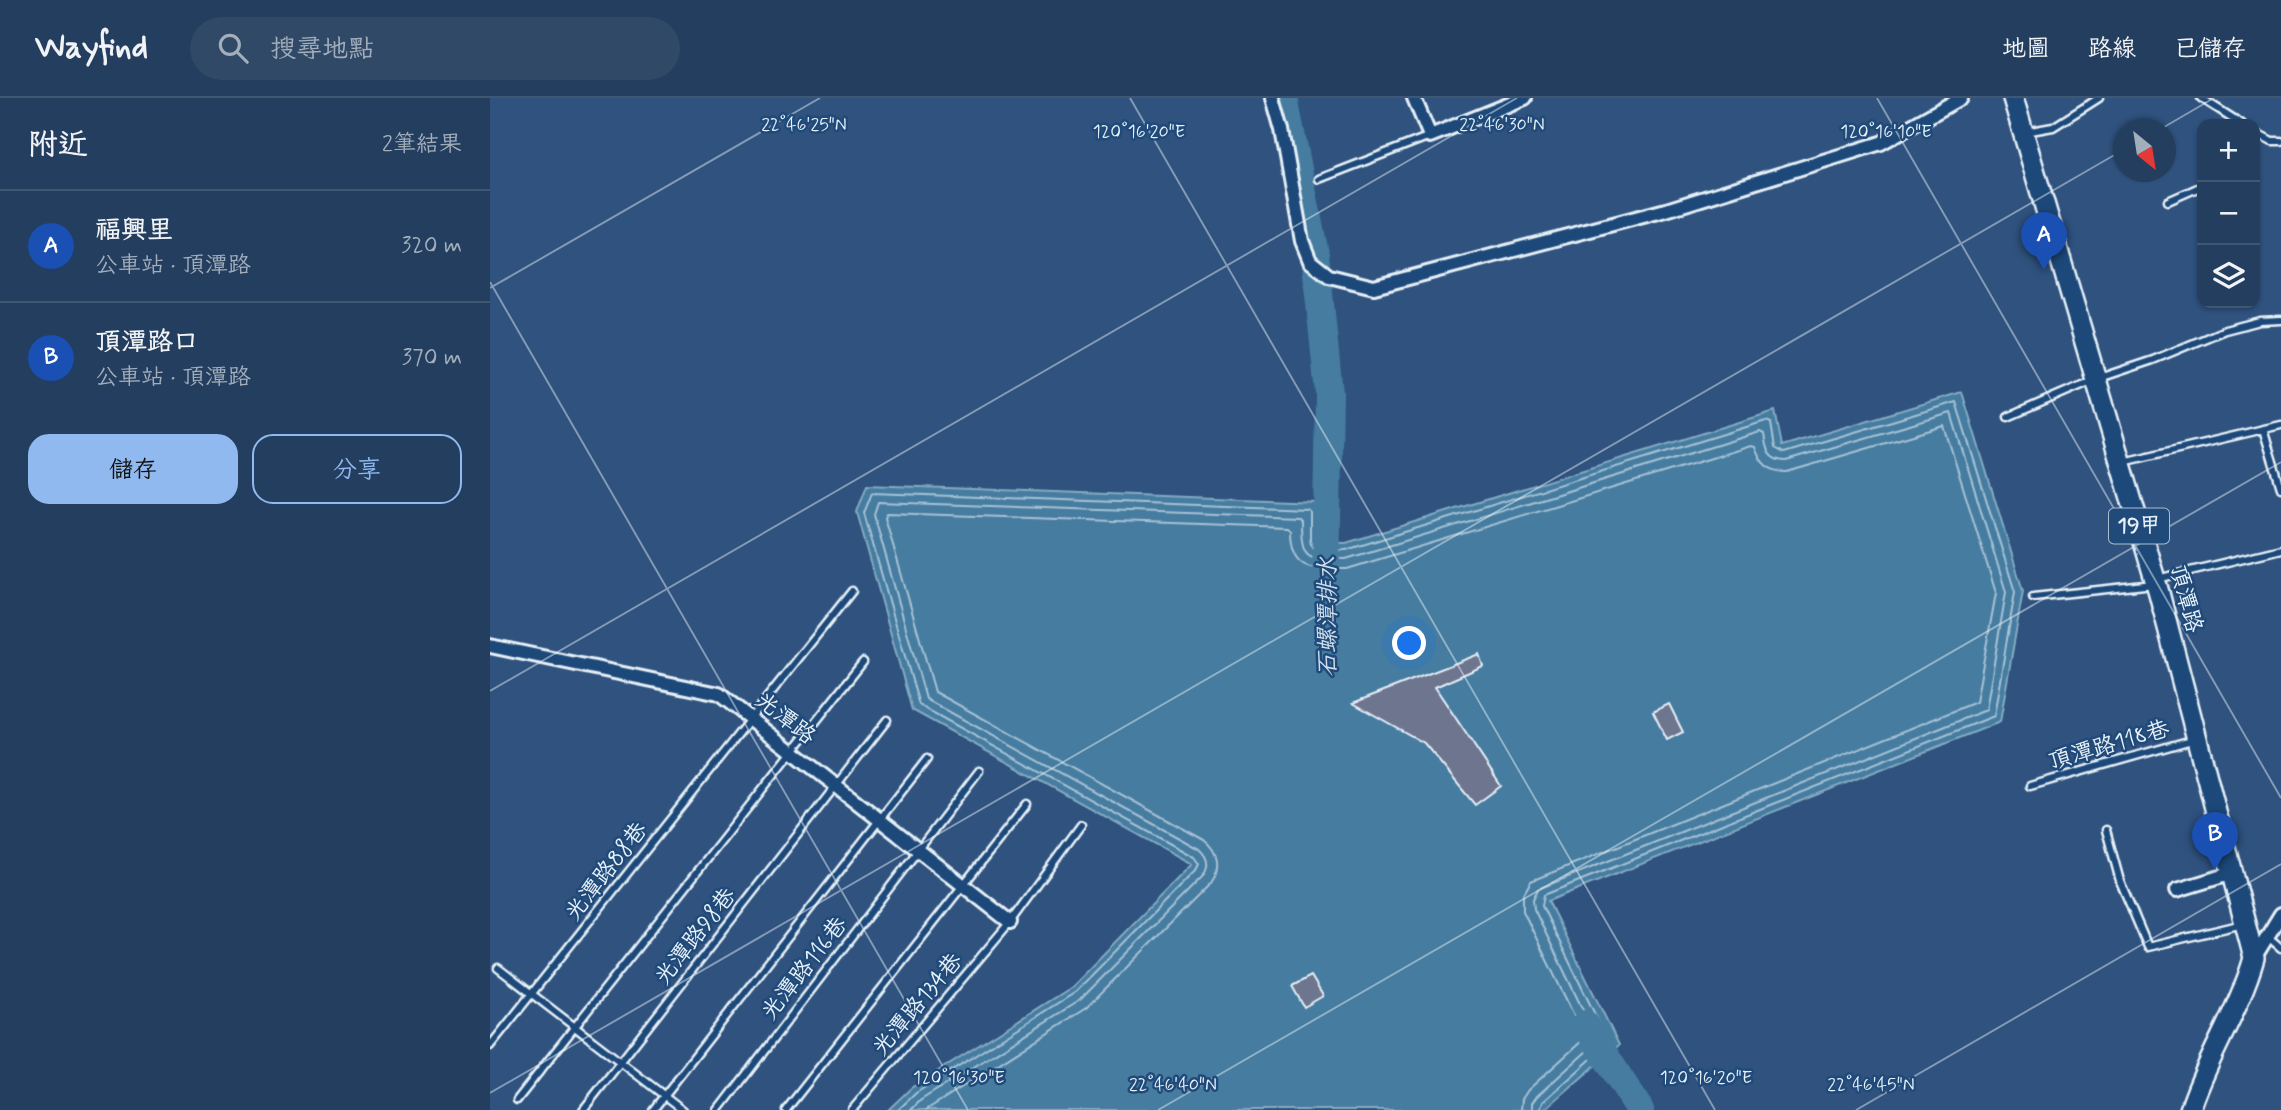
<!DOCTYPE html>
<html lang="zh-TW">
<meta charset="utf-8">
<style>
:root{--surface:#233e5e;--page:#2f4967;--text:#f1f3f6;--muted:#a3aebc;--line:#405773;--accent:#90b9f0}
body{margin:0;font-family:Mynerve,"LXGW WenKai TC",sans-serif;background:var(--page);color:var(--text)}
.controls{position:absolute;right:21px;top:21px;display:grid;overflow:hidden;border-radius:14px;box-shadow:0 2px 5px #0004}
.controls button{width:63px;height:63px;display:grid;place-items:center;padding:0;border:0;border-bottom:2px solid var(--line);background:var(--surface);color:var(--text);font:35px sans-serif}
.compass{position:absolute;left:1623px;top:21px;width:63px;height:63px;border-radius:50%;background:var(--surface);box-shadow:0 2px 5px #0004;rotate:150deg}
.you{position:absolute;left:920px;top:546px;width:24px;height:24px;margin:-18px;border:5px solid #fff;border-radius:50%;background:#1a73e8;box-shadow:0 0 0 10px #1a73e833}
.badge{display:grid;place-items:center;width:46px;height:46px;border-radius:50%;background:var(--accent);color:#fff;font-size:23px;font-weight:700}
.pin{position:absolute;translate:-50% -58px;filter:drop-shadow(0 2px 4px #0008)}
.pin::after{content:'';position:absolute;top:37px;width:24px;height:21px;background:inherit;clip-path:polygon(0 0,100% 0,50% 100%)}
.list{margin:0;padding:0;list-style:none}
h2{display:flex;justify-content:space-between;align-items:center;height:91px;margin:0;padding:0 28px;font-size:30px}
h2 small{font-size:23px;font-weight:400;color:var(--muted)}
.list li{display:grid;grid-template-columns:46px 1fr auto;gap:21px;align-items:center;box-sizing:border-box;height:112px;padding:0 28px;border-top:2px solid var(--line)}
.list b{display:block;font-size:26px;white-space:nowrap}
.list p{margin:0;font-size:23px;white-space:nowrap;color:var(--muted)}
.list em{font-size:23px;font-style:normal;color:var(--muted)}
.actions{display:flex;gap:14px;padding:21px 28px}
.actions a{flex:1;padding:16px 0;border:2px solid var(--accent);border-radius:21px;text-align:center;font-size:24px;color:var(--accent)}
.actions .main{background:var(--accent);color:#111}
.icon{flex:none;width:38px;height:38px;fill:none;stroke:currentColor;stroke-width:2;stroke-linecap:round;stroke-linejoin:round}
.map{position:relative;flex:none;width:1791px;height:1012px;overflow:hidden}
header{display:flex;align-items:center;gap:42px;box-sizing:border-box;height:98px;padding:0 35px;background:var(--surface);border-bottom:2px solid var(--line)}
header strong{font-size:33px}
nav{display:flex;gap:38px;margin-inline-start:auto;font-size:24px}
.search{width:490px;height:63px;background:var(--page);display:flex;align-items:center;gap:18px;box-sizing:border-box;padding:0 24px;border-radius:38px;color:var(--muted);font-size:26px}
main{display:flex}
aside{flex:1;background:var(--surface)}
.map>svg:first-child{display:block}
.water{fill:#457ca0;stroke:#86abc3;stroke-width:2}
.lines{fill:none;stroke-linecap:round;stroke-linejoin:round}
.shore{stroke:#a7c2d5;stroke-width:2}
.river{stroke:#457ca0;stroke-width:28}
.building{fill:#6d748f;stroke:#e8f1f8;stroke-width:2}
.lane-casing{stroke:#e8f1f8;stroke-width:11}
.street-casing{stroke:#e8f1f8;stroke-width:18}
.primary-casing{stroke:#e8f1f8;stroke-width:24}
.lane{stroke:#1f4a7a;stroke-width:6}
.street{stroke:#1f4a7a;stroke-width:12}
.primary{stroke:#1f4a7a;stroke-width:19}
.ticks{fill:none;stroke:#e8f1f8;stroke-width:2;stroke-opacity:0.45}
.labels{text-anchor:middle;dominant-baseline:central;stroke-width:5;stroke-linejoin:round;paint-order:stroke}
.shield{fill:#1f4a7a;stroke:#acbfd2;stroke-width:2}
.shield-label{font-size:21px;font-weight:bold;fill:#e8f1f8}
.street-label{font-size:23px;fill:#e8f1f8;stroke:#1f4a7a}
.water-label{font-size:24px;font-style:italic;fill:#d0dfeb;stroke:#1f4a7a}
.ticks-label{font-size:18px;text-anchor:middle;fill:#e8f1f8;stroke:#1f4a7a;stroke-width:5;stroke-linejoin:round;paint-order:stroke}
</style>
<header>
<strong>Wayfind</strong>
<div class="search"><svg class="icon" aria-label="search" viewBox="0 0 24 24"><circle cx="10" cy="10" r="6"/><path d="M15 15l6 6"/></svg>搜尋地點</div>
<nav><a>地圖</a><a>路線</a><a>已儲存</a></nav>
</header>
<main>
<aside>
<h2>附近<small>2筆結果</small></h2>
<ul class="list">
<li><span class="badge" style="background:#1a4fb4">A</span><div><b>福興里</b><p>公車站 · 頂潭路</p></div><em>320 m</em></li>
<li><span class="badge" style="background:#1a4fb4">B</span><div><b>頂潭路口</b><p>公車站 · 頂潭路</p></div><em>370 m</em></li>
</ul>
<div class="actions"><a class="main">儲存</a><a>分享</a></div>
</aside>
<div class="map">
<svg width="1791" height="1012" viewBox="0 0 1791 1012">
<rect width="100%" height="100%" fill="#2f527e"/>
<filter id="ink" filterUnits="userSpaceOnUse"><feTurbulence type="fractalNoise" baseFrequency=".0143" numOctaves="2"/><feDisplacementMap in="SourceGraphic" scale="14" xChannelSelector="R" yChannelSelector="G"/><feConvolveMatrix kernelMatrix="1 2 1 2 8 2 1 2 1" color-interpolation-filters="sRGB"/></filter>
<g filter="url(#ink)">
<path class="water" d="M 1472,294 L 1533,493 L 1510,624 L 1058,803 L 1129,947 L 1054,1012 L 398,1012 L 421,990 L 581,889 L 702,766 L 422,612 L 367,414 L 377,387 L 827,404 L 827,444 L 856,445 L 1285,313 L 1292,348 Z"/>
<g class="lines">
<g class="shore">
<path d="M 408,1012 L 426,995 L 585,894 L 706,772 L 709,766 L 704,759 L 429,607 L 374,415 L 382,395 L 817,411 L 820,414 L 820,443 L 822,449 L 828,452 L 856,452 L 1276,323 L 1281,325 L 1285,350 L 1294,355 L 1466,304 L 1525,494 L 1504,618 L 1054,797 L 1052,808 L 1119,945 L 1053,1004 L 1050,1012"/>
<path d="M 421,1012 L 431,1002 L 590,902 L 713,778 C 720,768 718,759 709,751 L 436,601 L 384,416 L 388,404 L 808,419 L 811,422 C 811,465 818,460 856,461 L 1270,334 L 1274,336 C 1276,351 1278,363 1296,363 L 1461,315 L 1516,494 L 1496,612 L 1048,791 L 1043,801 L 1044,811 L 1108,943 L 1047,998 L 1042,1005 L 1042,1012"/>
<path d="M 436,1012 L 596,910 L 721,785 C 731,770 729,754 714,742 L 445,594 L 395,419 L 397,415 L 797,429 L 800,432 C 800,474 823,471 857,471 L 1261,348 L 1265,349 C 1270,365 1279,374 1297,374 L 1454,328 L 1506,495 L 1486,604 L 1041,783 L 1033,797 L 1033,813 L 1095,940 L 1038,992 L 1032,1001 L 1031,1012"/>
</g>
<g class="river">
<path d="M 794,0 L 825,156 L 839,295 L 836,483"/>
<path d="M 1095,926 L 1150,1012"/>
</g>
</g>
<g class="building">
<path d="M 989,556 L 993,568 L 945,589 L 1011,688 L 985,707 L 934,645 L 863,605 Z"/>
<path d="M 1179,606 L 1193,634 L 1177,642 L 1163,614 Z"/>
<path d="M 821,878 L 833,898 L 814,909 L 802,888 Z"/>
</g>
<g class="lines">
<g class="lane-casing">
<g id="lane">
<path d="M 1711,0 L 1752,26"/>
<path d="M 1535,34 L 1563,29 L 1609,0"/>
<path d="M 1765,34 L 1782,43 L 1791,43"/>
<path d="M 829,81 L 940,38"/>
<path d="M 1678,103 L 1712,88"/>
<path d="M 1518,319 L 1606,281 L 1663,262 L 1735,232 L 1770,223 L 1791,222"/>
<path d="M 1773,331 L 1791,390"/>
<path d="M 1633,364 L 1791,327"/>
<path d="M 1667,481 L 1791,451"/>
<path d="M 1543,499 L 1664,486"/>
<path d="M 1540,688 L 1705,641"/>
<path d="M 1616,732 L 1630,783 L 1658,849 L 1753,826"/>
<path d="M 1777,838 L 1791,850"/>
<path d="M 8,870 L 193,1012"/>
<path d="M 0,948 L 362,493"/>
<path d="M 27,1002 L 373,564"/>
<path d="M 93,1012 L 397,622"/>
<path d="M 163,1012 L 437,661"/>
<path d="M 229,1012 L 489,673"/>
<path d="M 296,1012 L 537,706"/>
<path d="M 362,1012 L 520,824 L 591,727"/>
</g>
</g>
<g class="street-casing">
<g id="street">
<path d="M 783,0 L 792,32 L 812,143 L 820,163 L 839,178 L 884,189 L 1176,112 L 1391,45 L 1471,0"/>
<path d="M 924,0 L 940,38 L 1035,0"/>
<path d="M 0,548 L 229,596 L 520,824"/>
<path d="M 1687,792 L 1743,775"/>
<path d="M 1764,860 L 1791,816"/>
</g>
</g>
<g class="primary-casing">
<path id="primary" d="M 1523,0 L 1669,495 L 1764,860 C 1749,913 1717,959 1700,1012"/>
</g>
<use href="#lane" class="lane"/>
<use href="#street" class="street"/>
<use href="#primary" class="primary"/>
</g>
</g>
<path class="ticks" d="M 640,0 L 1225,1012M 1387,0 L 1791,700M 1669,32 L 1724,0M 0,184 L 478,1012M 0,190 L 330,0M 0,593 L 1027,0M 0,995 L 1633,52M 668,1012 L 1791,364M 1366,1012 L 1791,766"/>
<g class="labels">
<rect class="shield" x="1619" y="410.5" width="60" height="35" rx="5"/>
<g class="shield-label">
<text x="1649" y="428">19甲</text>
</g>
<g class="street-label">
<text transform="translate(1695 501) rotate(75)">頂潭路</text>
<text transform="translate(295 621) rotate(38)">光潭路</text>
<text transform="translate(1619 648) rotate(-16)">頂潭路118巷</text>
<text transform="translate(117 774) rotate(-52)">光潭路88巷</text>
<text transform="translate(206 839) rotate(-52)">光潭路98巷</text>
<text transform="translate(315 871) rotate(-52)">光潭路116巷</text>
<text transform="translate(428 907) rotate(-50)">光潭路134巷</text>
</g>
<g class="water-label">
<text transform="translate(838 519) rotate(-90)">石螺潭排水</text>
</g>
</g>
<g class="ticks-label">
<text x="314" y="32">22°46'25"N</text>
<text x="1012" y="32">22°46'30"N</text>
<text x="649" y="39">120°16'20"E</text>
<text x="1396" y="39">120°16'10"E</text>
<text x="469" y="985">120°16'30"E</text>
<text x="1216" y="985">120°16'20"E</text>
<text x="683" y="992">22°46'40"N</text>
<text x="1381" y="992">22°46'45"N</text>
</g>
</svg>
<div class="controls">
<button>+</button>
<button>−</button>
<button><svg class="icon" aria-label="layers" viewBox="0 0 24 24"><path d="M12 4l9 5-9 5-9-5zM3 14l9 5 9-5"/></svg></button>
</div>
<svg class="compass" viewBox="-18 -18 36 36"><path d="M0-13l5 13h-10z" fill="#e53935"/><path d="M0 13l5-13h-10z" fill="#a3aebc"/></svg>
<div class="you"></div>
<div class="pin badge" style="left:1554px;top:172px;background:#1a4fb4">A</div>
<div class="pin badge" style="left:1725px;top:772px;background:#1a4fb4">B</div>
</div>
</main>
